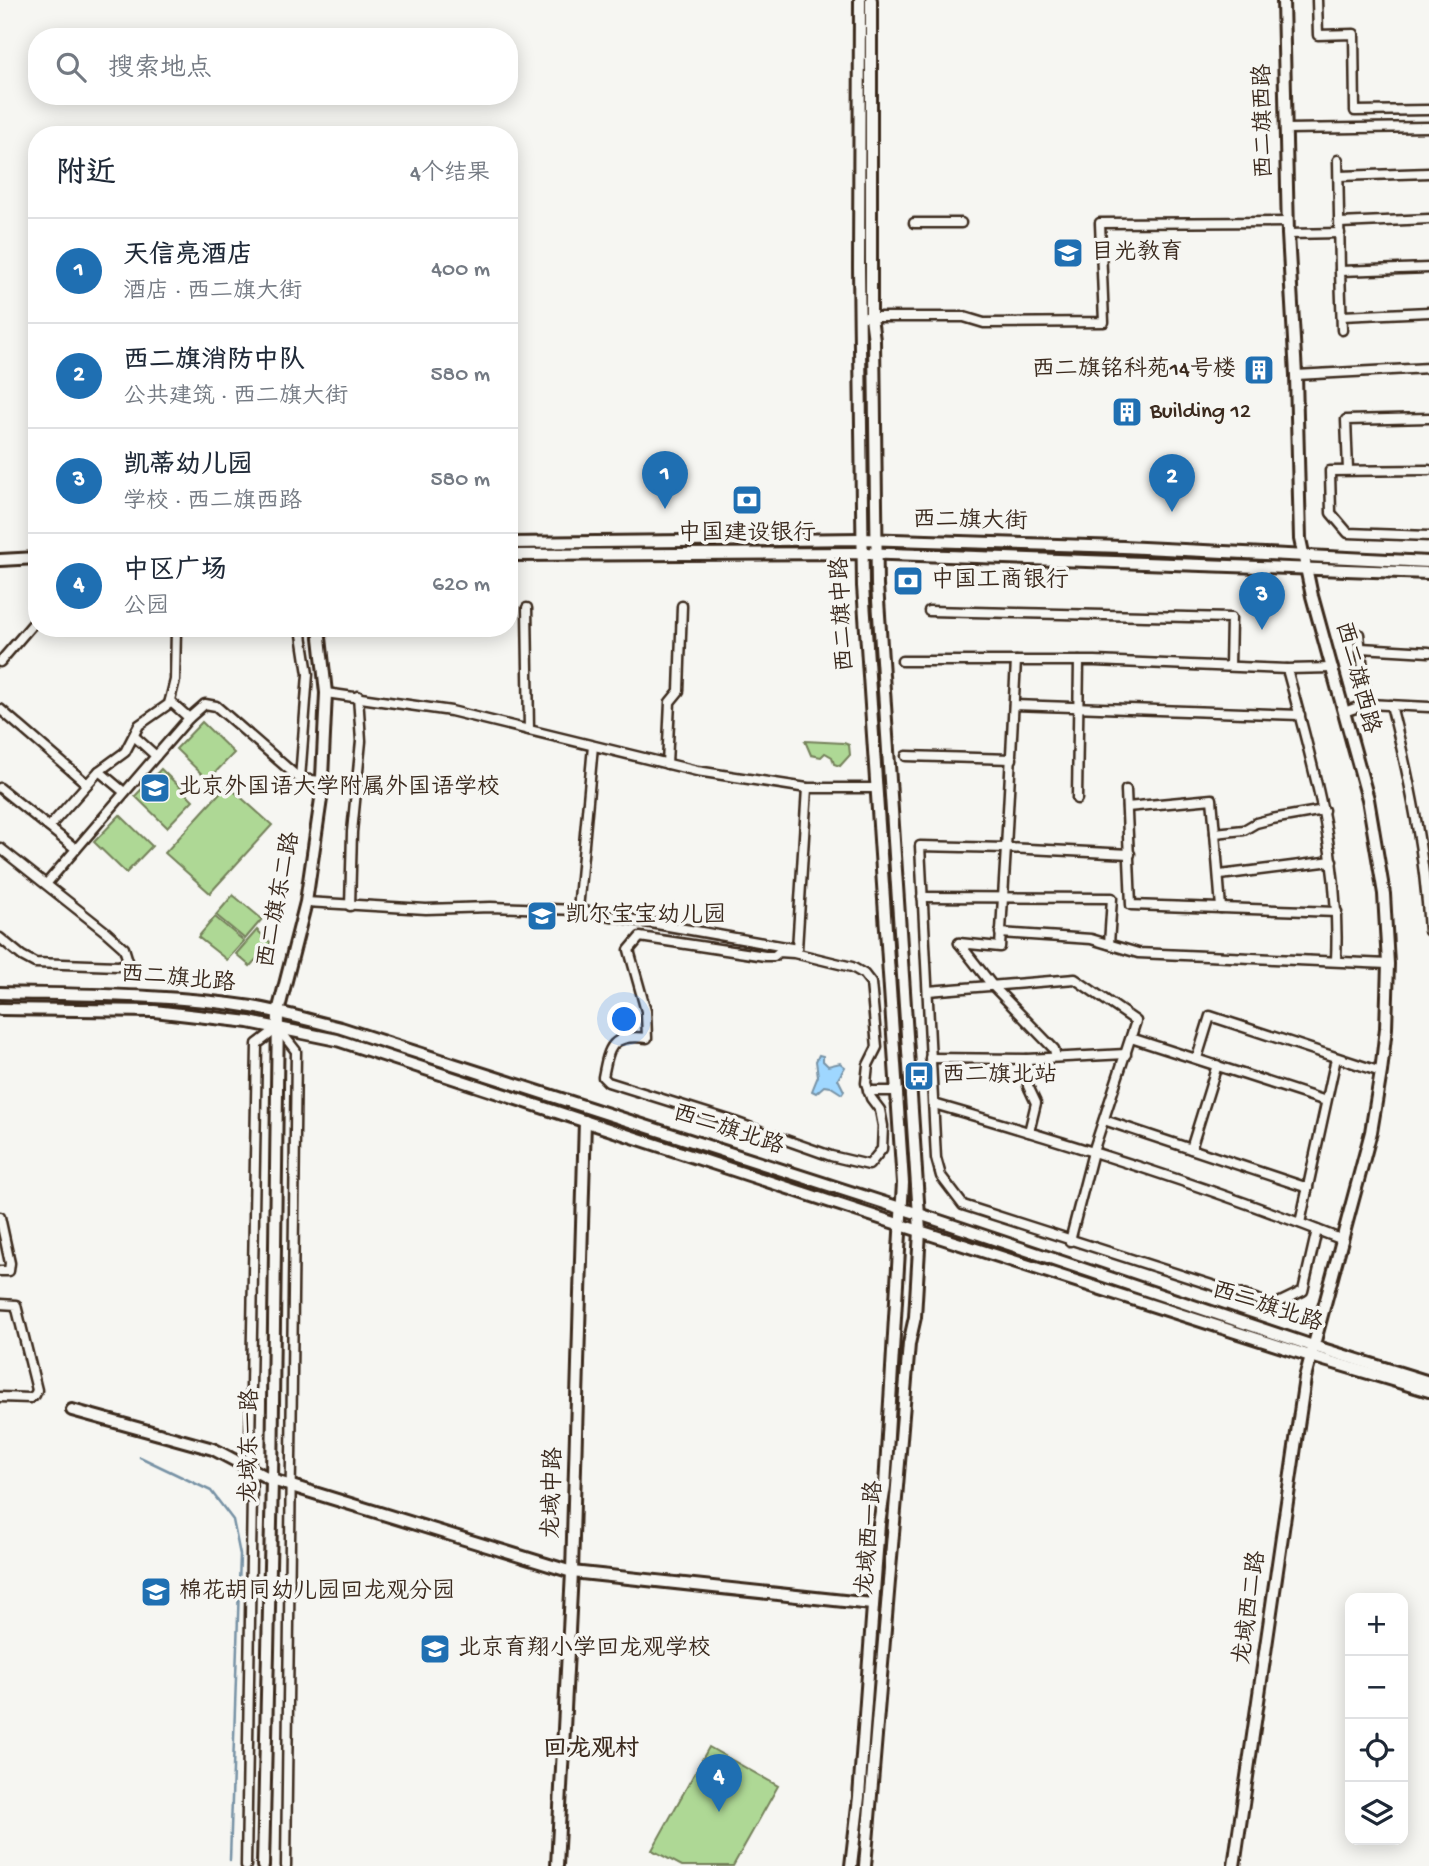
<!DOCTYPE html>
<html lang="zh">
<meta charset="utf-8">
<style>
:root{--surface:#fff;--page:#f2f2f3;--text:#1f2937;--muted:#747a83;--line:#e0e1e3;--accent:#1f6fb2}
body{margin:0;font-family:"Gochi Hand","LXGW WenKai TC",sans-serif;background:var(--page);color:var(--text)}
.controls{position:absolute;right:21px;bottom:21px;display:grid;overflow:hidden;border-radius:14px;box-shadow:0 4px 18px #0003}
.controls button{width:63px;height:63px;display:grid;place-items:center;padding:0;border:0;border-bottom:2px solid var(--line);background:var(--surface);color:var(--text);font:35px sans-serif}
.you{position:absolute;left:625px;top:1020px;width:24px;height:24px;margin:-18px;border:5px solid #fff;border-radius:50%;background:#1a73e8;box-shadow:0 0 0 10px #1a73e833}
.badge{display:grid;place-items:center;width:46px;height:46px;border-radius:50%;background:var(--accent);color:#fff;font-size:23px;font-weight:700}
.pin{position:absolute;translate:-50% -58px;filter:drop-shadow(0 2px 4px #0008)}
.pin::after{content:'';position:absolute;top:37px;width:24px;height:21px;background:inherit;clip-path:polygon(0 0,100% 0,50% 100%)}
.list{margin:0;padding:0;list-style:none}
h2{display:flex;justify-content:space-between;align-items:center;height:91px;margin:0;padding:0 28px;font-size:30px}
h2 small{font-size:23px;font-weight:400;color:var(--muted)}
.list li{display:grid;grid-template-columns:46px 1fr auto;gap:21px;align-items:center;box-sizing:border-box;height:105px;padding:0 28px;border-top:2px solid var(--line)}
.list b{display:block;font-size:26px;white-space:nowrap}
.list p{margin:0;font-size:23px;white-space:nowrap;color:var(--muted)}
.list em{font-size:23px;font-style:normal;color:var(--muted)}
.icon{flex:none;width:38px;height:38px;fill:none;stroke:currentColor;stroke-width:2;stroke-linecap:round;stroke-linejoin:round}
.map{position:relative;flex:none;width:1429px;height:1866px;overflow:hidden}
.search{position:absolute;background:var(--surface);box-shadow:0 4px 18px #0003;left:28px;top:28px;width:490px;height:77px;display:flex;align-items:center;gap:18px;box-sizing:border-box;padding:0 24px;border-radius:28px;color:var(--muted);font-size:26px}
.panel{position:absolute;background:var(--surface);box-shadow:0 4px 18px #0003;left:28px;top:126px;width:490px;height:511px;border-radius:28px}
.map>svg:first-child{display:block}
.green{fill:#aed895;stroke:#74815a;stroke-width:2}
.water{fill:#9fd7ff;stroke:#7792a5;stroke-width:2}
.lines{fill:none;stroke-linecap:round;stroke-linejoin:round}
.stream{stroke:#7792a5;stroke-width:2.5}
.street-casing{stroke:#3b2a1e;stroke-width:13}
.secondary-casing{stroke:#3b2a1e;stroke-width:16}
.street{stroke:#f6f6f2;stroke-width:8}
.secondary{stroke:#f6f6f2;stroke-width:10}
.labels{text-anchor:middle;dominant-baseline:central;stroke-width:7;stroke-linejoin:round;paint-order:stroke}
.street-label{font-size:23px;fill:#3b2a1e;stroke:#f6f6f2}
.poi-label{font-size:23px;fill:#3b2a1e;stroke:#f6f6f2;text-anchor:start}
.neighbourhood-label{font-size:24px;font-weight:bold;fill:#3b2a1e;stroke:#f6f6f2}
</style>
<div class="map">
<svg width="1429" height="1866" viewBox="0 0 1429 1866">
<rect width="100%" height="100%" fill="#f6f6f2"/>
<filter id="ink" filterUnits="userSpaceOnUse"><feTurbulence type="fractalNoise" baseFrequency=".0143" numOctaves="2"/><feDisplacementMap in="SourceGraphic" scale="14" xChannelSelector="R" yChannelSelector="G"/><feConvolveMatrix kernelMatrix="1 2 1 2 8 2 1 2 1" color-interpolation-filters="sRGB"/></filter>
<g filter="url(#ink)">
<g class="green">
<path d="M 202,722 L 234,753 L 208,780 L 176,749 Z"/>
<path d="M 805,741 L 844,743 L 849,745 L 850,755 L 840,766 L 834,764 L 832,757 L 825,753 L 821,757 L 811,755 Z"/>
<path d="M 161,769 L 193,800 L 167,827 L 135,796 Z"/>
<path d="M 227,785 L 272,825 L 210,893 L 165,853 Z"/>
<path d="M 120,815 L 152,846 L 126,873 L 94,842 Z"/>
<path d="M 233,895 L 262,919 L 245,939 L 216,915 Z"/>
<path d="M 215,917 L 244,941 L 227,960 L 198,937 Z"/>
<path d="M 257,930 L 271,943 L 250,966 L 236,954 Z"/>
<path d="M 709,1747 L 778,1786 L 733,1866 L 682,1866 L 652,1850 Z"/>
</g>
<path class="water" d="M 819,1055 L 823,1056 L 823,1061 L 828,1066 L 840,1063 L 845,1067 L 838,1079 L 844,1091 L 842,1094 L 831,1087 L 824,1086 L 816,1093 L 812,1091 L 818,1076 L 816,1061 Z"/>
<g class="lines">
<path class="stream" d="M 140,1457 L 211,1491 L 233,1520 L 240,1555 L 230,1860"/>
<g class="street-casing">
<g id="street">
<path d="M 1317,0 L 1318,35 L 1354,34 L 1355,111 L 1429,110"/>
<path d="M 1286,129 L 1429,127"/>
<path d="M 1338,160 L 1340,271"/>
<path d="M 1339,176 L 1429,173"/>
<path d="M 914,223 L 961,223"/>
<path d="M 1340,223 L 1429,219"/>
<path d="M 1288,234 L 1340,233"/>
<path d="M 1342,316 L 1429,312"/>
<path d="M 866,317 L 964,317 L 984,323 L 1104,322 L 1100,223 L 1288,222"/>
<path d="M 1342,330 L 1340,271 L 1429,268"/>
<path d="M 1296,375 L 1429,368"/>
<path d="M 1348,470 L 1346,420 L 1429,418"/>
<path d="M 1429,470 L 1330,471 L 1331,513 L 1348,533 L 1429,536"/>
<path d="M 527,608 L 529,730"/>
<path d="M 929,611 L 1231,618 L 1230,666"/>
<path d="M 1359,634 L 1367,704"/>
<path d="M 1361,648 L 1429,652"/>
<path d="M 902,661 L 1095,661 L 1287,669 L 1333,668"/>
<path d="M 1016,661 L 1006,848 L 920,846 L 936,1158 L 941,1176 L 963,1205 L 1274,1305 L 1303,1291 L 1317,1230"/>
<path d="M 0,662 L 37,619"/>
<path d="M 1287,669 C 1313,765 1341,859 1336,960"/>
<path d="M 326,693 L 451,711 L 697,771 L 807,788 L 877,788"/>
<path d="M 170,701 L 189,718"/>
<path d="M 1014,705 L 1300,715"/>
<path d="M 1391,705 C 1410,780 1425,854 1429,931"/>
<path d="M 0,709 L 87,784"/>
<path d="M 1344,712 L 1367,704 L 1429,707"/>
<path d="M 134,736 L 156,756"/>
<path d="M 906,756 L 1012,759"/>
<path d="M 667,764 L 670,702 L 679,691 L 682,606"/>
<path d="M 99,771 L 124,792"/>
<path d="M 300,779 L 308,674 L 301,628"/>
<path d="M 0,788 L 76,849"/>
<path d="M 1126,790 L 1131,905 L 1337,912"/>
<path d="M 1077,799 L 1079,661"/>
<path d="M 1127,807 L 1212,799 L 1215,833 L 1244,830 L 1256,823 L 1272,819 L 1324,810"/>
<path d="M 49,827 L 99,771 L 125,752 L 139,725 L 169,704 L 175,680 L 176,628"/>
<path d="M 1215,833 L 1221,908"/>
<path d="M 0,848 L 106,932 L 124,948 L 128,961 L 125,964 L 118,966 L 35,963 L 22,956 L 0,938"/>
<path d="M 1220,875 L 1332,861"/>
<path d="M 47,883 L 156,756 L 189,718 L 205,704 L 216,706 L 300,779 L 322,781"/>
<path d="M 922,897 L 1112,898 L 1109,944"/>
<path d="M 306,902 L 426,909 L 491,907 L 578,910 L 797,949 L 807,788"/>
<path d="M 350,906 L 352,832 L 361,741 L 358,696"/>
<path d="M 578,910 L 593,746"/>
<path d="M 1000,933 L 1091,939 L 1138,953 L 1388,964"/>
<path d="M 640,937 L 765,956 L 774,956 L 779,952 L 794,953 L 852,967 L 864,974 L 871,983 L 877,1047 L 868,1065 L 866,1083 L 871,1098 L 880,1110 L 883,1126 L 882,1149 L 869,1165 L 831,1156 L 729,1120 L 608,1082 L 603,1077 C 609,1046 611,1034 647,1038 L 646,1011 L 629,950 Z"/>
<path d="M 959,943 L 1000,947 L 1006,848 L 1130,854"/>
<path d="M 959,943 L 992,985 L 1054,1049 L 1056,1057"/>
<path d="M 928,991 L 1075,979 L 1136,1021 L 1093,1152 L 1070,1241"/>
<path d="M 1131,1038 L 1326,1101"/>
<path d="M 930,1058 L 1027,1059 L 1126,1054"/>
<path d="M 1197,1058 L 1210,1016 L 1381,1072"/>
<path d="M 1027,1059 L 1028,1086 L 1036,1103 L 1029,1132"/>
<path d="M 868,1091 L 897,1091"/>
<path d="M 934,1104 C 1072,1144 1210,1187 1343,1240"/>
<path d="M 1104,1120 L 1308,1188"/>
<path d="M 1191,1149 L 1217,1065"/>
<path d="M 0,1217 L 10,1263 L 9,1271 L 0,1271"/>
<path d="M 1300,1223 L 1336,1058"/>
<path d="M 0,1304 L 16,1305 L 37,1390 L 35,1395 L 30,1398 L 0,1397"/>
<path d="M 246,1866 L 252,1494 L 250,1445 L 257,1044 L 278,1028 L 296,1051 L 286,1866"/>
</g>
</g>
<g class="secondary-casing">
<g id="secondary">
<path d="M 509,543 L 861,539 L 1123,547 L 1429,562"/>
<path d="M 509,555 L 862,553 L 1429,573"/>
<path d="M 0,560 L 37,558"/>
<path d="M 0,993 C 84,995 169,994 252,1007 C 282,1012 312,1021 341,1028 L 919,1214 L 1313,1346 L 1429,1382"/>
<path d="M 0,1009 L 154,1011 L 249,1022 L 337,1040 L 901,1225 L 1304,1354 L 1429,1391"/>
<path d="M 72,1410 L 213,1449 L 272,1480 L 572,1572 L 872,1604"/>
<path d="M 263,1866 L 272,1480 L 278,1012 L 306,902 L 321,799 L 326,693 L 319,628"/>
<path d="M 557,1866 L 572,1572 L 585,1121"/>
<path d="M 851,1866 L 859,1797 L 879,1524 L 885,1486 L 903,1183 L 863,586 L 859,268 L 860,0"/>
<path d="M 865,1866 L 909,1344 L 915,1317 L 920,1231 L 877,585 L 874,340 L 871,317 L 871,0"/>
<path d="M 1234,1866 L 1305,1378 L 1359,1177 L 1371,1132 L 1381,1072 L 1386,1028 L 1388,964 L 1384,894 L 1368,799 L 1312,596 L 1300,539 L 1296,375 L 1288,234 L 1283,0"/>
</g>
</g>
<use href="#street" class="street"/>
<use href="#secondary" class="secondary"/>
</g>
</g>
<defs>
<g id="school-square" transform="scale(1.575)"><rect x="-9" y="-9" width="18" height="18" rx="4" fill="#1f6fb2" stroke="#f6f6f2"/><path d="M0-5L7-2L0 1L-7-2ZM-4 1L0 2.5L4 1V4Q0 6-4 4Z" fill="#fff"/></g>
<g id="building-square" transform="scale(1.575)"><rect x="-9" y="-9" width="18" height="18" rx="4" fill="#1f6fb2" stroke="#f6f6f2"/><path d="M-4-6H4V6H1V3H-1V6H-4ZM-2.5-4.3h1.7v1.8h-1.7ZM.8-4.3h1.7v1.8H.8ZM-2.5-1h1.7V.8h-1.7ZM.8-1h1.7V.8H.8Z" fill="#fff"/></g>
<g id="bank-square" transform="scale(1.575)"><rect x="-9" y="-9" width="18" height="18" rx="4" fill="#1f6fb2" stroke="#f6f6f2"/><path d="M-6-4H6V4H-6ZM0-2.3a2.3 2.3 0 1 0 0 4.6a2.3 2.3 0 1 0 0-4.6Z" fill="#fff"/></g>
<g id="bus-square" transform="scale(1.575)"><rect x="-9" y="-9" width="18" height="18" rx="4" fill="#1f6fb2" stroke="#f6f6f2"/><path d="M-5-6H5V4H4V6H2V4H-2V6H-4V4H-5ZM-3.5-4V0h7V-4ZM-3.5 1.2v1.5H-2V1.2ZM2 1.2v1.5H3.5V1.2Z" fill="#fff"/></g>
</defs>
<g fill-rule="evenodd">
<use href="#school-square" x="1068" y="253"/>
<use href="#building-square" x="1259" y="370"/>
<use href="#building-square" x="1127" y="412"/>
<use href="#bank-square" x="747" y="500"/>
<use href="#bank-square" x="908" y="581"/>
<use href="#school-square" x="155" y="788"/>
<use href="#school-square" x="542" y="916"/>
<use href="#bus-square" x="919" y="1076"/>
<use href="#school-square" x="156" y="1592"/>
<use href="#school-square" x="435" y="1649"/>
</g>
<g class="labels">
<g class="street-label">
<text transform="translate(1265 121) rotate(-91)">西二旗西路</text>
<text transform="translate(970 522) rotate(1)">西二旗大街</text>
<text transform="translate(844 614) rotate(-93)">西二旗中路</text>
<text transform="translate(1356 678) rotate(75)">西二旗西路</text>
<text transform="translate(280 900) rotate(-79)">西二旗东二路</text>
<text transform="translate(178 980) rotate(5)">西二旗北路</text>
<text transform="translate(728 1131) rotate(18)">西二旗北路</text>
<text transform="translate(1267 1308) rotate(18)">西二旗北路</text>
<text transform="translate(251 1446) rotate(-89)">龙域东一路</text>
<text transform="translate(554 1493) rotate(-88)">龙域中路</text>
<text transform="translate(871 1538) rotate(-85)">龙域西一路</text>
<text transform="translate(1251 1608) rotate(-82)">龙域西二路</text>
</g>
<g class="poi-label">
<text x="1091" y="253">目光教育</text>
<text x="1236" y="370" text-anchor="end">西二旗铭科苑14号楼</text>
<text x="1150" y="412">Building 12</text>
<text x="747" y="534" text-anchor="middle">中国建设银行</text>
<text x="931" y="581">中国工商银行</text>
<text x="178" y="788">北京外国语大学附属外国语学校</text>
<text x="565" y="916">凯尔宝宝幼儿园</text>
<text x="942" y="1076">西二旗北站</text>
<text x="179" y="1592">棉花胡同幼儿园回龙观分园</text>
<text x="458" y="1649">北京育翔小学回龙观学校</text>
</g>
<g class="neighbourhood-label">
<text x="591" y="1750">回龙观村</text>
</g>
</g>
</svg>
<div class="controls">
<button>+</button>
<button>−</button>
<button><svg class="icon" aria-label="locate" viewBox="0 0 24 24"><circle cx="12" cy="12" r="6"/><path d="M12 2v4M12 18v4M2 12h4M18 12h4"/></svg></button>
<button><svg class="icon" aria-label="layers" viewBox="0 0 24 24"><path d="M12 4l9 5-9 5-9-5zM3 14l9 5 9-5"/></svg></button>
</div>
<div class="you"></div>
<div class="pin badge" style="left:665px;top:509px">1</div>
<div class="pin badge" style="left:1172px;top:512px">2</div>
<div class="pin badge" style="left:1262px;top:630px">3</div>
<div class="pin badge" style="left:719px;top:1812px">4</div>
<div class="search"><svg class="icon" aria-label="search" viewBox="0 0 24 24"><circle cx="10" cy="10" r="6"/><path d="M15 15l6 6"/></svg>搜索地点</div>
<section class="panel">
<h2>附近<small>4个结果</small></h2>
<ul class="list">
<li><span class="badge">1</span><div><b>天信亮酒店</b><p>酒店 · 西二旗大街</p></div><em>400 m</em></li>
<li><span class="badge">2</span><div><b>西二旗消防中队</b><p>公共建筑 · 西二旗大街</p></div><em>580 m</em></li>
<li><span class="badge">3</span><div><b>凯蒂幼儿园</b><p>学校 · 西二旗西路</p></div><em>580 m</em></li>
<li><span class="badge">4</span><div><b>中区广场</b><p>公园</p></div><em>620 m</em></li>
</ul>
</section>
</div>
